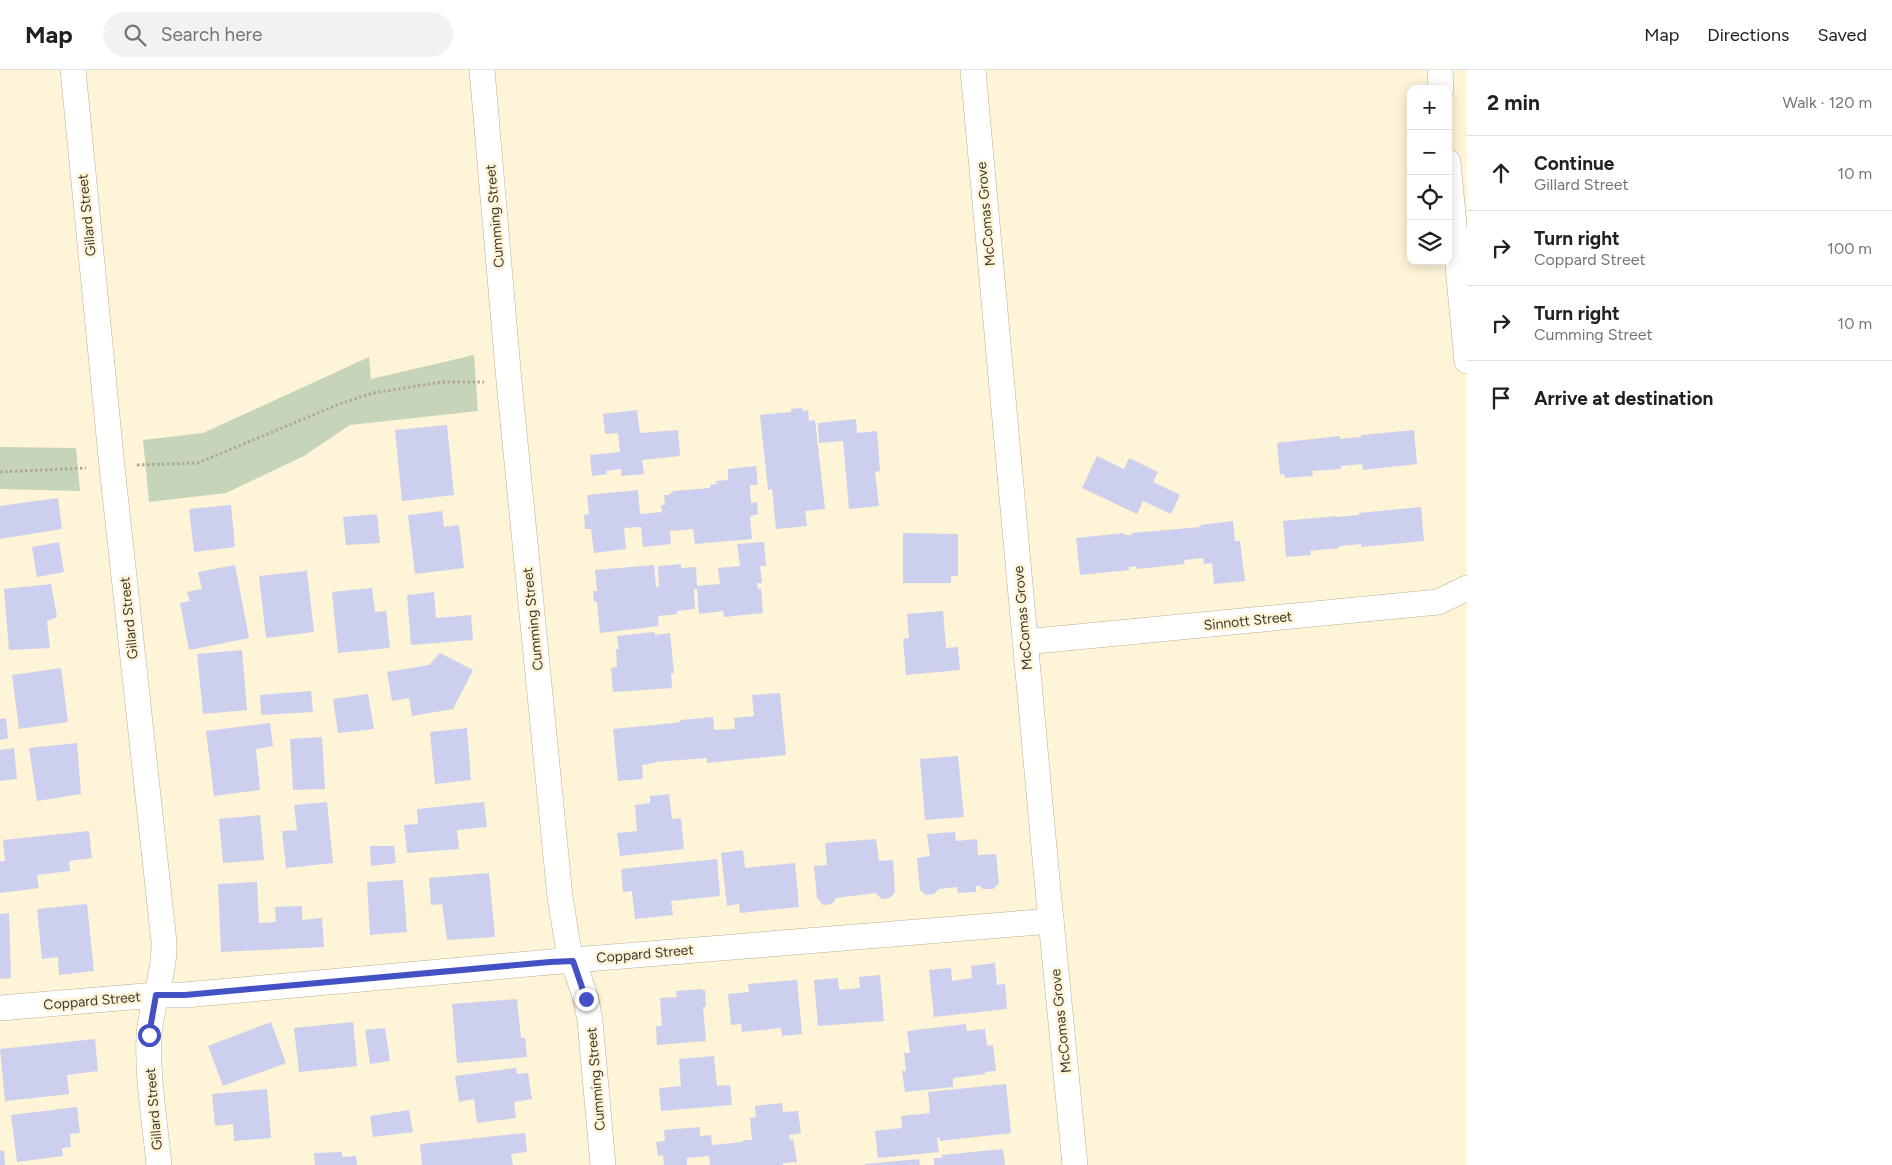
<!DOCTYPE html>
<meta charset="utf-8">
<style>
:root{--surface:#fff;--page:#f2f2f2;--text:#202124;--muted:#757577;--line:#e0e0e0}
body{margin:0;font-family:Figtree,sans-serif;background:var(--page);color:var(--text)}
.controls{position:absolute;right:15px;top:15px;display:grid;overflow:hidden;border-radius:10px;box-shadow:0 2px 12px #0003}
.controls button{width:45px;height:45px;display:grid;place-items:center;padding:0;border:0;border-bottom:1px solid var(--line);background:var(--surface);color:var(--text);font:25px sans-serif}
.stop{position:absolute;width:15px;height:15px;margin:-11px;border:4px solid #4351c5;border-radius:50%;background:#fff}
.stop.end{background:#4351c5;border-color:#fff;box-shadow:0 1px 5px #0008}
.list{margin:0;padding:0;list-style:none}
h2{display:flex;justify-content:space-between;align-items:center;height:65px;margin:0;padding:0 20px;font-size:21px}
h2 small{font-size:16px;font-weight:400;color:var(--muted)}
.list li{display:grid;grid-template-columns:32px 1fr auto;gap:15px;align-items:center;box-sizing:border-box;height:75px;padding:0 20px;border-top:1px solid var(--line)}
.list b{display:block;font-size:19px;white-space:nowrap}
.list p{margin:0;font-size:16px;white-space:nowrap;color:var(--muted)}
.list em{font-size:16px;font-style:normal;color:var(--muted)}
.icon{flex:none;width:28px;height:28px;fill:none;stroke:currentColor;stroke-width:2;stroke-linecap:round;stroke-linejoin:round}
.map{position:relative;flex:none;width:1467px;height:1095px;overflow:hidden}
header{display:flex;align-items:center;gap:30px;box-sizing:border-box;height:70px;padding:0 25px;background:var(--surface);border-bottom:1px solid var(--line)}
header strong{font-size:24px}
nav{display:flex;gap:28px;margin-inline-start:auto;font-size:18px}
.search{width:350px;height:45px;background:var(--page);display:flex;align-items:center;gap:12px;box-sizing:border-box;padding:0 18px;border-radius:28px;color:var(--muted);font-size:19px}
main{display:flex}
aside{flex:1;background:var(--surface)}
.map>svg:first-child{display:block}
.green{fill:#c6d5ba}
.building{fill:#cdcfee}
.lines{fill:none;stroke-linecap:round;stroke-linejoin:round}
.minor-casing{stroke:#b9af94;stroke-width:26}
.path{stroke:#b1a993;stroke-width:3;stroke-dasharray:2.5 2.5;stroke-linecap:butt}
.minor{stroke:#fff;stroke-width:25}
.route{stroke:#4351c5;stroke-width:6}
.labels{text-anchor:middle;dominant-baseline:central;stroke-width:5;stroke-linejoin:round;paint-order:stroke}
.street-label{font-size:14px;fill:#3d392e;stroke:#fef4d7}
</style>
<header>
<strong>Map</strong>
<div class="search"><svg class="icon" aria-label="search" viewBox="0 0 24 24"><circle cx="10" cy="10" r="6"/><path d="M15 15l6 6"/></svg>Search here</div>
<nav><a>Map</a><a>Directions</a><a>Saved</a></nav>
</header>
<main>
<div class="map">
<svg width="1467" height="1095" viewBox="0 0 1467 1095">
<rect width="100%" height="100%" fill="#fef4d7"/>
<g class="green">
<path d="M 474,285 L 478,341 L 350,355 L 304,386 L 226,423 L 149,432 L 143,370 L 203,363 L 369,287 L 371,309 Z"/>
<path d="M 0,377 L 76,378 L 80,421 L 0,419 Z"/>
</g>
<g class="building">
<path d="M 802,338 L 803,341 L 808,340 L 809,351 L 815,350 L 825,439 L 805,441 L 807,456 L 776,459 L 772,419 L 768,420 L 760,345 L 791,342 L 791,339 Z"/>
<path d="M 637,340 L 640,363 L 678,360 L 680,386 L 642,390 L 644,404 L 621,406 L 621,399 L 606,401 L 607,404 L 592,406 L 590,385 L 620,382 L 618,363 L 605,364 L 603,344 Z"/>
<path d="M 856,349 L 857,363 L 877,361 L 880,401 L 875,402 L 879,436 L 849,439 L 843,371 L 819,373 L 818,353 Z"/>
<path d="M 447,355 L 454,425 L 402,431 L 395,360 Z"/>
<path d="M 1414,360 L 1417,394 L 1363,400 L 1362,394 L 1341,396 L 1341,399 L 1312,401 L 1313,406 L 1285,408 L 1284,404 L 1280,405 L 1277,373 L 1340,366 L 1340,369 L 1361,367 L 1361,365 Z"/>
<path d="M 1097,386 L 1124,399 L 1129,388 L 1158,402 L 1153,412 L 1180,425 L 1171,444 L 1143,431 L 1137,444 L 1082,418 Z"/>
<path d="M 756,396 L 758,415 L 750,415 L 751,433 L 757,432 L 758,444 L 750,446 L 752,469 L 695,474 L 693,459 L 670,461 L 671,474 L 643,477 L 641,457 L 624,458 L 626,479 L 594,483 L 591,459 L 585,459 L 584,445 L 589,444 L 587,425 L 638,420 L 640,444 L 662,442 L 661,435 L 665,435 L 664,425 L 669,425 L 673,421 L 710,418 L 710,415 L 717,414 L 716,411 L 728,410 L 728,399 Z"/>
<path d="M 58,428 L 62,459 L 0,469 L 0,436 Z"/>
<path d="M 231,435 L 235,477 L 194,482 L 189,439 Z"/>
<path d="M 1421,437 L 1424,471 L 1361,477 L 1361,474 L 1339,476 L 1339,478 L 1310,481 L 1311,485 L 1286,487 L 1283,451 L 1336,446 L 1337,447 L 1359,445 L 1359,443 Z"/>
<path d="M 442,441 L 444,457 L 459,455 L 464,498 L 415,504 L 408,445 Z"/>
<path d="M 377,444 L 380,473 L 346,475 L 343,447 Z"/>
<path d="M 1233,451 L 1235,471 L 1240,471 L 1245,511 L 1214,514 L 1212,493 L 1204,494 L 1203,488 L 1184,490 L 1185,494 L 1137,499 L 1136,496 L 1129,497 L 1129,500 L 1080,505 L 1076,468 L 1124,463 L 1124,465 L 1132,465 L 1132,463 L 1201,457 L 1200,455 Z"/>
<path d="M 903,463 L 958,464 L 958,506 L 951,506 L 951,513 L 903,513 Z"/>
<path d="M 59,472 L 64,502 L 37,507 L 32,477 Z"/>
<path d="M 764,472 L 766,496 L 760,496 L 762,513 L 757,513 L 758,519 L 761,519 L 763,543 L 724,547 L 723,541 L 699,544 L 697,519 L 694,519 L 695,539 L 677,541 L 677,544 L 658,546 L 659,556 L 600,563 L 597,532 L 594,532 L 593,521 L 597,521 L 595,500 L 654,495 L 656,517 L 659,517 L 658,496 L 681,494 L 681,498 L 696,497 L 697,516 L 720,514 L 718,498 L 740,496 L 737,474 Z"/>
<path d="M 235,495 L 249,568 L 189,580 L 180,533 L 190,531 L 187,522 L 202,519 L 198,502 Z"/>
<path d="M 307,501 L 314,562 L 266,568 L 259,506 Z"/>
<path d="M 51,514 L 57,547 L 47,551 L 50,578 L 9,580 L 4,519 Z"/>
<path d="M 372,518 L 375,542 L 386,541 L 390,578 L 338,583 L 332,522 Z"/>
<path d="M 434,522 L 436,548 L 471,545 L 473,570 L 411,575 L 407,525 Z"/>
<path d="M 943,541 L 946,578 L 958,577 L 960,600 L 906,605 L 903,569 L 909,568 L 907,544 Z"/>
<path d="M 654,562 L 655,565 L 670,563 L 674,603 L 671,604 L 672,618 L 613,622 L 611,598 L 617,597 L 616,579 L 619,579 L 617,566 Z"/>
<path d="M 242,580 L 247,640 L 203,644 L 197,584 Z"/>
<path d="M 440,583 L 473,600 L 453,639 L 412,646 L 409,628 L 392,631 L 387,602 L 429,595 Z"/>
<path d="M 61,598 L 68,652 L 19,659 L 12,605 Z"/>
<path d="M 311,621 L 313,642 L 261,645 L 260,625 Z"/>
<path d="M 780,623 L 786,685 L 707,693 L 707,688 L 655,692 L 655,693 L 642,695 L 643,709 L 618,711 L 613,659 L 674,653 L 680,652 L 680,650 L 713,647 L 714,660 L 735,659 L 734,648 L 754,646 L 752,625 Z"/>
<path d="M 368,624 L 374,659 L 338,663 L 333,629 Z"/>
<path d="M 6,648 L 8,668 L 0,670 L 0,649 Z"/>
<path d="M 270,653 L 273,676 L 256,679 L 260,720 L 214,726 L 206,661 Z"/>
<path d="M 467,658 L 471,710 L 435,714 L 430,662 Z"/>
<path d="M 322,667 L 325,719 L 293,720 L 290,669 Z"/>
<path d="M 77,673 L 81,724 L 37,731 L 29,678 Z"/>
<path d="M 14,678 L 17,709 L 0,711 L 0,680 Z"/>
<path d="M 958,686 L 964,747 L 925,750 L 920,689 Z"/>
<path d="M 669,724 L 672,749 L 681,748 L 684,779 L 620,786 L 617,763 L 637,761 L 635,735 L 650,733 L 650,726 Z"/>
<path d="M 327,732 L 333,793 L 286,798 L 282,761 L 297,760 L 294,735 Z"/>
<path d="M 484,732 L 487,757 L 457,760 L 459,779 L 407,783 L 404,755 L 418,754 L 417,739 Z"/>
<path d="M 260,745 L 264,790 L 223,793 L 219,749 Z"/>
<path d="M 89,761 L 92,788 L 69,791 L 70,801 L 37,805 L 39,818 L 0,823 L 0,791 L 5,791 L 3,770 Z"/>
<path d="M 955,762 L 956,771 L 977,769 L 978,785 L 996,784 L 999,813 L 993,819 L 983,819 L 980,816 L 976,816 L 976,822 L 958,823 L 957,817 L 939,819 L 934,824 L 926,825 L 920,820 L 917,788 L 930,786 L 927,764 Z"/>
<path d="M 876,769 L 879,791 L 893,790 L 895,822 L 890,828 L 882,829 L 875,823 L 836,828 L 832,834 L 823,835 L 817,828 L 814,796 L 827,795 L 825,773 Z"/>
<path d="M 370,776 L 394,776 L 396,793 L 371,796 Z"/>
<path d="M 743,780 L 745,798 L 795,793 L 799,837 L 740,843 L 739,834 L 727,836 L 721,783 Z"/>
<path d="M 717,789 L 720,826 L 671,831 L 673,845 L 635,849 L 632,821 L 623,822 L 621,799 Z"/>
<path d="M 489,803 L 495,867 L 447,870 L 442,834 L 431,835 L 429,808 Z"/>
<path d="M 403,810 L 407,862 L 370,865 L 367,812 Z"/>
<path d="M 257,812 L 259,853 L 276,852 L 275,837 L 302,836 L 302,850 L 322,848 L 324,877 L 221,882 L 218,814 Z"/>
<path d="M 87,834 L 94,901 L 59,905 L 58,887 L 42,889 L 37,839 Z"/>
<path d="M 9,843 L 11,908 L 0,909 L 0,844 Z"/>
<path d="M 995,893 L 997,915 L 1005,914 L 1007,939 L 934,947 L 929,900 L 951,898 L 952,911 L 972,908 L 971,896 Z"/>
<path d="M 880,905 L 884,951 L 818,956 L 814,910 L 838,908 L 839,920 L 860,918 L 859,907 Z"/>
<path d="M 797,910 L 802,964 L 782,966 L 781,958 L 742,962 L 741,954 L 731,955 L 728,924 L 749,922 L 748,914 Z"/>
<path d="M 702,919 L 702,920 L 705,920 L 706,937 L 703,937 L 706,971 L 657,975 L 656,956 L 662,956 L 660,928 L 677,927 L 676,921 Z"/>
<path d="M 517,929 L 521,968 L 525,968 L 527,987 L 457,993 L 452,934 Z"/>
<path d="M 271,952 L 286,993 L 223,1016 L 208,976 Z"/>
<path d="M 353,952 L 357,996 L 299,1002 L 294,958 Z"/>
<path d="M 966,954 L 967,961 L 985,959 L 987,976 L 993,975 L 996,1001 L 985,1002 L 985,1004 L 953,1008 L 953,1017 L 905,1022 L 902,1001 L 906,1001 L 904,983 L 910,983 L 907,961 Z"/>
<path d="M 385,958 L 390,991 L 370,994 L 365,960 Z"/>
<path d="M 95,969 L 98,1001 L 67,1005 L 69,1024 L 5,1031 L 0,979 Z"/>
<path d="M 714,986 L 717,1016 L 730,1015 L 732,1035 L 661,1041 L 659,1018 L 681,1016 L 679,989 Z"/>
<path d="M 516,998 L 517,1004 L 528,1003 L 532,1029 L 514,1032 L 516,1048 L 477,1053 L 474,1029 L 459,1032 L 455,1006 Z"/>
<path d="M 1006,1014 L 1011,1063 L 940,1071 L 940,1068 L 937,1068 L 939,1082 L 878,1088 L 875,1061 L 902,1058 L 901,1046 L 930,1043 L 928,1022 Z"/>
<path d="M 267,1019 L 271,1068 L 234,1071 L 233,1054 L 215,1056 L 212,1024 Z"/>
<path d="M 782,1033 L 783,1042 L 798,1041 L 801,1063 L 789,1065 L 790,1070 L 793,1069 L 797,1092 L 783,1093 L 783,1095 L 710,1095 L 709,1086 L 687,1088 L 687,1095 L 664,1095 L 663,1085 L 658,1086 L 656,1072 L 665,1071 L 664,1060 L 700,1057 L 700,1066 L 711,1065 L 712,1075 L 743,1072 L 743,1070 L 752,1070 L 750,1048 L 756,1047 L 755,1036 Z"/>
<path d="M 77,1037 L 80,1063 L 70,1064 L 71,1077 L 62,1078 L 63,1086 L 17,1092 L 11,1045 Z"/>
<path d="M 409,1040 L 413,1062 L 373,1067 L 370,1046 Z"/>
<path d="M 525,1063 L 527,1082 L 511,1084 L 513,1095 L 422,1095 L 420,1074 Z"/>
<path d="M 1003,1079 L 1005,1095 L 934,1095 L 934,1088 L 942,1088 L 942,1085 Z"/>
<path d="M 4,1080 L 5,1095 L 0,1095 L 0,1081 Z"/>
<path d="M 342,1082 L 342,1087 L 356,1086 L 357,1095 L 315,1095 L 314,1083 Z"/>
<path d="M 919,1089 L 920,1095 L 865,1095 L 865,1094 Z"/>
</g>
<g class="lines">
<g class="minor-casing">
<g id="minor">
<path d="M 73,0 L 112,397 L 164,872 C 165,906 151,933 149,966 C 147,1007 155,1053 159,1095"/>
<path d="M 482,0 L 509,311 L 560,827 L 568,876 L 586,929 L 590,951 L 603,1095"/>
<path d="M 973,0 L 1046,799 L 1075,1095"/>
<path d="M 1440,0 L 1441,19"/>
<path d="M 1448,92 L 1467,291"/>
<path d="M 1025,572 L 1438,532 L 1467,518"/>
<path d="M 0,938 L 156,925 L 185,925 L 550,892 L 1051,851"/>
</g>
</g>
<g class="path">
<path d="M 137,395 L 198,393 L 337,335 L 373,323 L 442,312 L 484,312"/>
<path d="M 0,402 L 86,398"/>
</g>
<use href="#minor" class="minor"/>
</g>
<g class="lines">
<path class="route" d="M 149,965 L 156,925 L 185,925 L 550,892 L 573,891 L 586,929"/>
</g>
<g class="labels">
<g class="street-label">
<text transform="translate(986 144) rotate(-95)">McComas Grove</text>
<text transform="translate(87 145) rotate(-96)">Gillard Street</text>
<text transform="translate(495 146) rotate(-95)">Cumming Street</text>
<text transform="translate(129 548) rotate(-96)">Gillard Street</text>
<text transform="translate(1023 548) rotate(-95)">McComas Grove</text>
<text transform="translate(533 549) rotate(-96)">Cumming Street</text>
<text transform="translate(1248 551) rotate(-6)">Sinnott Street</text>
<text transform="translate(645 884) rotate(-5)">Coppard Street</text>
<text transform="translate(92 931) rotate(-5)">Coppard Street</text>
<text transform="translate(1061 951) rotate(-96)">McComas Grove</text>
<text transform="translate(596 1009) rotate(-95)">Cumming Street</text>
<text transform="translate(154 1039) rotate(-95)">Gillard Street</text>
</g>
</g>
</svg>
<div class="controls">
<button>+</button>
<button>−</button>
<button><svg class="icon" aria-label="locate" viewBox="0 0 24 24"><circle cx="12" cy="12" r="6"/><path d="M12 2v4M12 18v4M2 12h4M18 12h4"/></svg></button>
<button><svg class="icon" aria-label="layers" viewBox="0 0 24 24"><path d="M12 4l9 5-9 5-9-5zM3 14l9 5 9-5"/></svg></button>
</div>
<div class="stop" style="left:149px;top:965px"></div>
<div class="stop end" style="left:586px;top:929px"></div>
</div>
<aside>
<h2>2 min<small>Walk · 120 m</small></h2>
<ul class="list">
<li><svg class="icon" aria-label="ahead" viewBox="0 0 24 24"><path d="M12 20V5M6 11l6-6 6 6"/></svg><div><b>Continue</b><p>Gillard Street</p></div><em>10 m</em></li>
<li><svg class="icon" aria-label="right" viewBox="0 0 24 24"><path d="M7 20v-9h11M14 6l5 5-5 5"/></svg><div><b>Turn right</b><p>Coppard Street</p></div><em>100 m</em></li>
<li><svg class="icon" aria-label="right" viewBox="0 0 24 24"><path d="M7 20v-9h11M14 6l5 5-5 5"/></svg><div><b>Turn right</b><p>Cumming Street</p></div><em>10 m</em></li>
<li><svg class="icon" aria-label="arrive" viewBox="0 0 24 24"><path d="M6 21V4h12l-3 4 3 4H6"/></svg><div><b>Arrive at destination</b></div></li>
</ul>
</aside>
</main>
